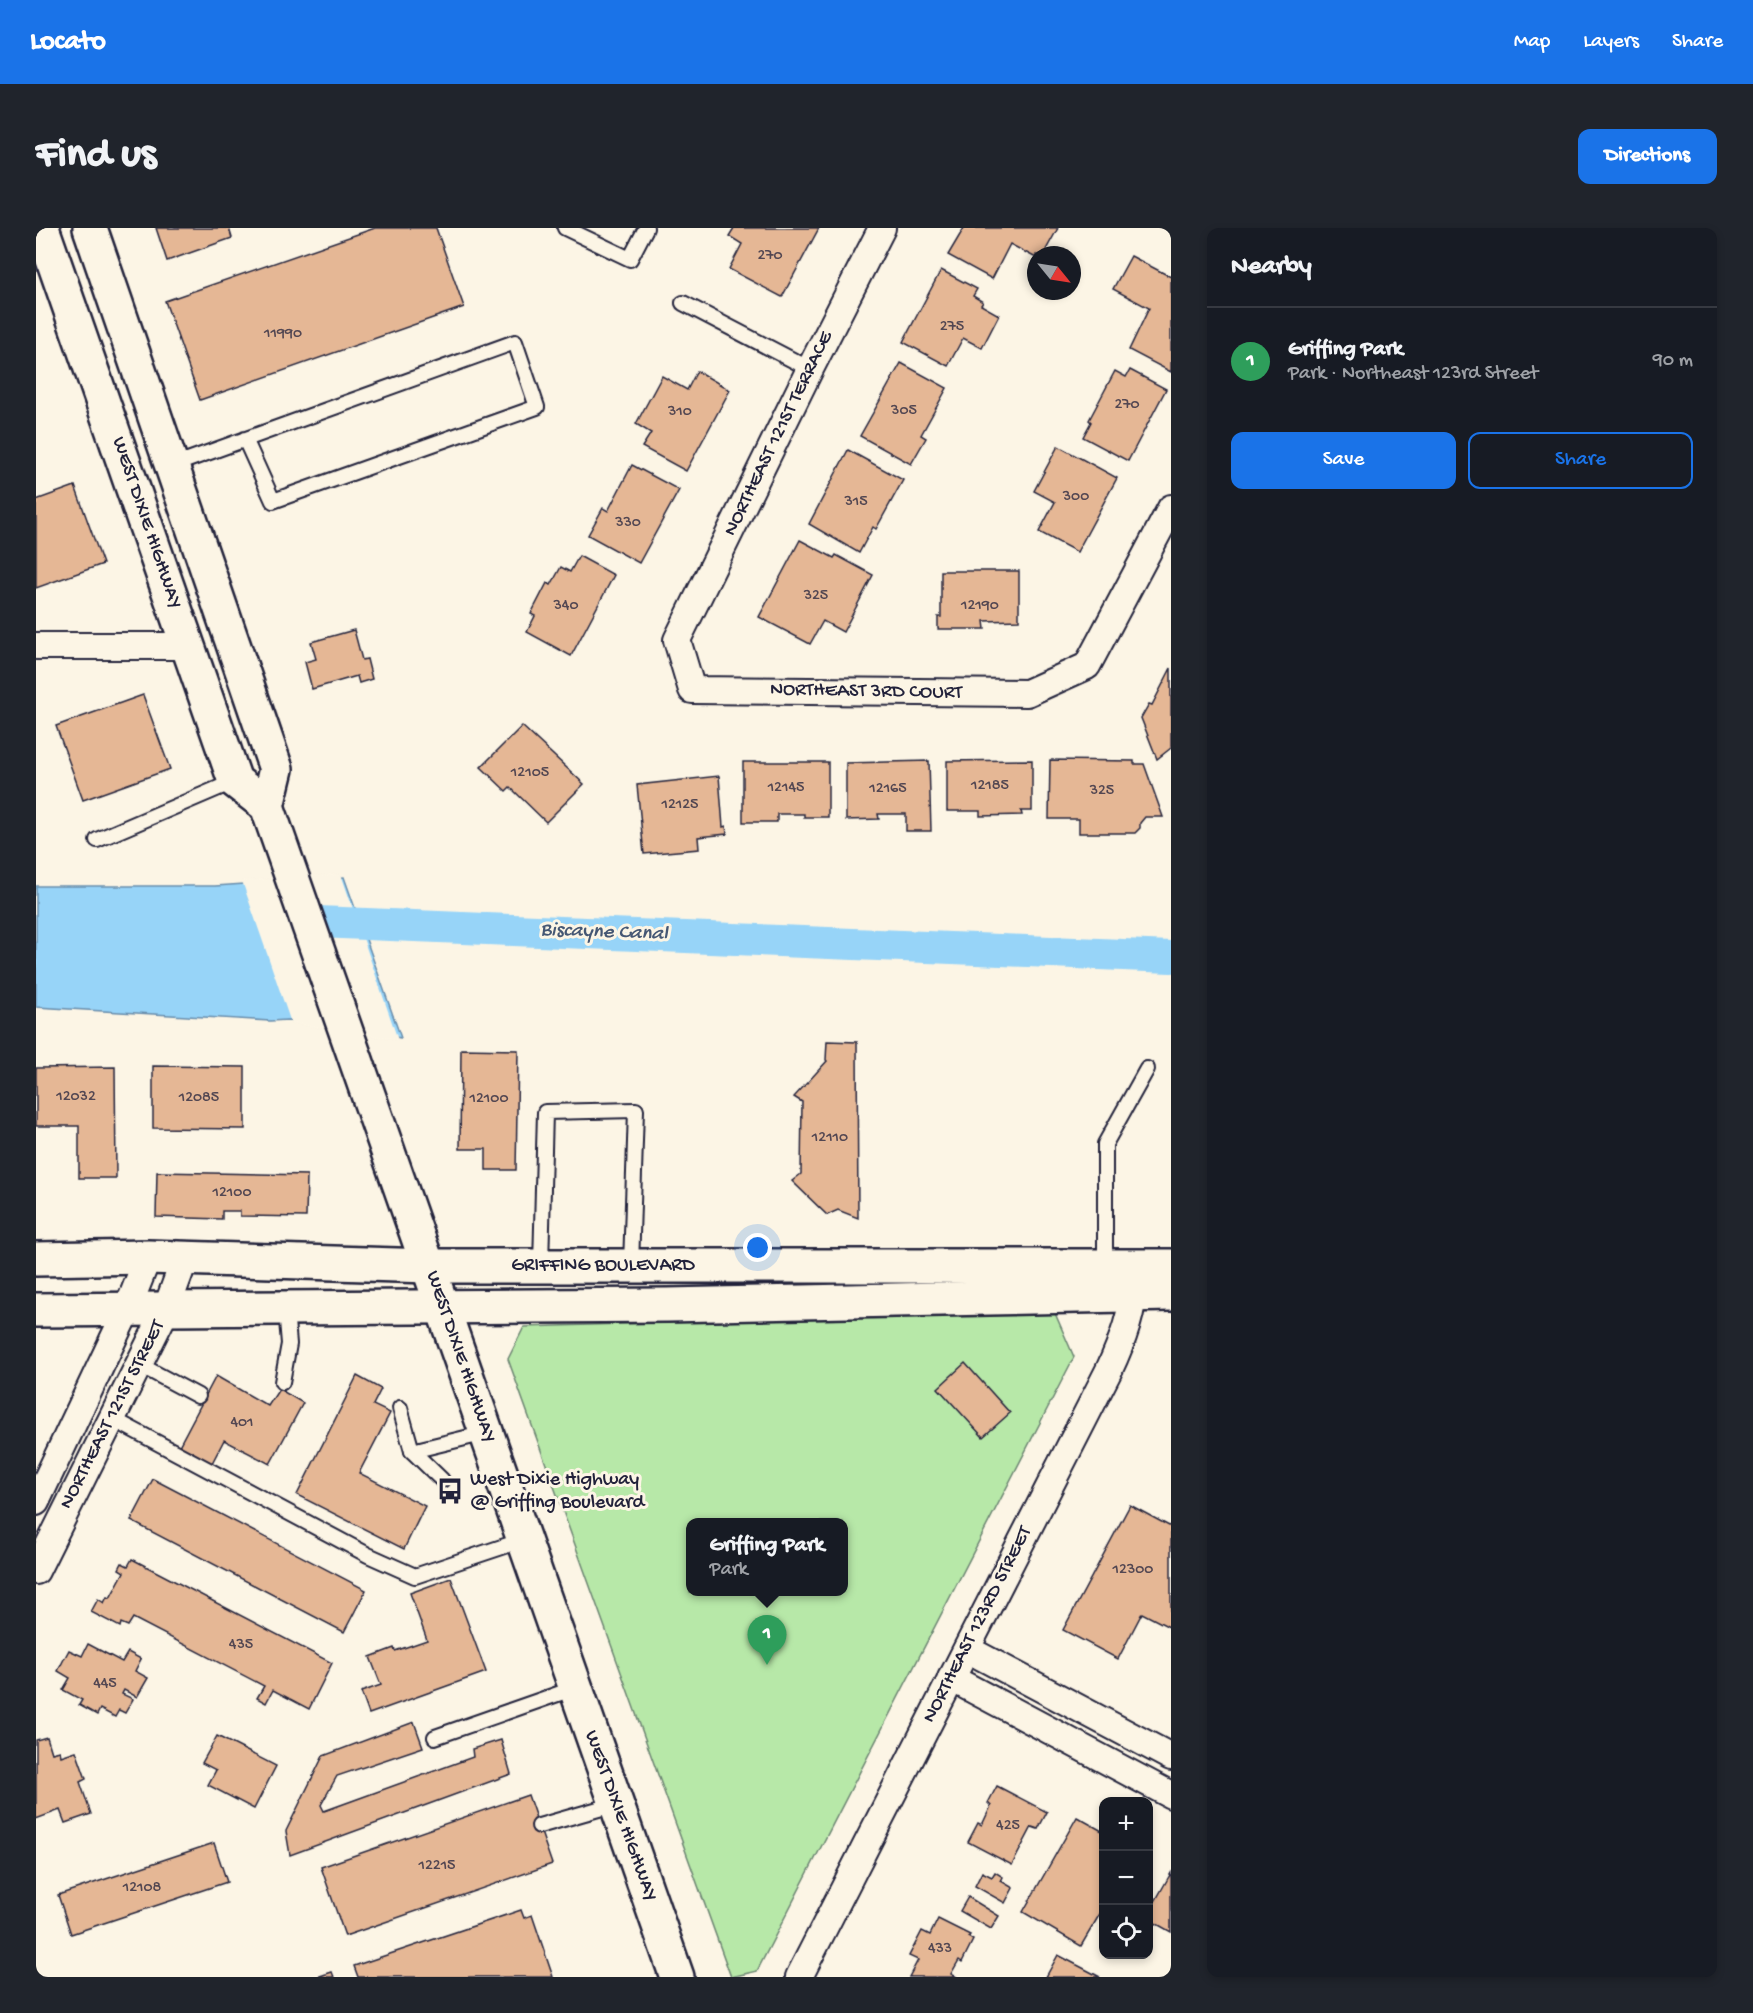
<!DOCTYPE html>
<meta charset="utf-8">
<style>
:root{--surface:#171b24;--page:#20242c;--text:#f1f3f6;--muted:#9ea1a6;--line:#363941;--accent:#1a73e8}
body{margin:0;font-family:"Gochi Hand",sans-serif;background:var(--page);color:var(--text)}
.controls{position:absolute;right:18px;bottom:18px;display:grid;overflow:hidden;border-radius:12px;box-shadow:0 3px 9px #0003}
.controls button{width:54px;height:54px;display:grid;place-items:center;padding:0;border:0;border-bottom:2px solid var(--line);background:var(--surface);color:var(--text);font:30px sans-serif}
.compass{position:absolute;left:991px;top:18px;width:54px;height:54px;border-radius:50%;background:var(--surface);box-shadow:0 3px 9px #0003;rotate:120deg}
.you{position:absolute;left:722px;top:1020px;width:21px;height:21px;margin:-15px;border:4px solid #fff;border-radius:50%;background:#1a73e8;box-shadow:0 0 0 9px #1a73e833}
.badge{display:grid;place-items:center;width:39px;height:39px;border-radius:50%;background:var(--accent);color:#fff;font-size:20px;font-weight:700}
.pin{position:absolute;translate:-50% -50px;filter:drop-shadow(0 2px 3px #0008)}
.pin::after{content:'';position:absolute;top:32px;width:21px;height:18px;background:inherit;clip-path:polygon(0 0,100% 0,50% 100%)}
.popup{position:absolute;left:650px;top:1290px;width:162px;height:78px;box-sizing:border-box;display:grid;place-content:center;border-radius:12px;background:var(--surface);filter:drop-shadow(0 2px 4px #0005);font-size:20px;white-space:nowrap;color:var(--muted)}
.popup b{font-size:22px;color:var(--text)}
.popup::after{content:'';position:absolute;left:50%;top:100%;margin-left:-12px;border:12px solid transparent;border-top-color:var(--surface)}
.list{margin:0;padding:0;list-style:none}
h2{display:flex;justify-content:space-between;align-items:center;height:78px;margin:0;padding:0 24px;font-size:26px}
h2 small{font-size:20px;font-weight:400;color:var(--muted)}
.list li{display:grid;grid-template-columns:39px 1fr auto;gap:18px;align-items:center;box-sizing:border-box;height:108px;padding:0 24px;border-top:2px solid var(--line)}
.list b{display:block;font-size:22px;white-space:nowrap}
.list p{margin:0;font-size:20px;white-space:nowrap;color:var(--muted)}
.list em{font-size:20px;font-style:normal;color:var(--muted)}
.actions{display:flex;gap:12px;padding:18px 24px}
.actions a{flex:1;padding:14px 0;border:2px solid var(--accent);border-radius:12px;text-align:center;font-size:21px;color:var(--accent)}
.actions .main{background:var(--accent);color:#fff}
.icon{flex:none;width:33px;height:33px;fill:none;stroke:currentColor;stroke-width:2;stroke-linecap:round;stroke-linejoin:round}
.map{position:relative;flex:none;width:1135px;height:1749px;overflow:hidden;border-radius:12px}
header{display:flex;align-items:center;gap:36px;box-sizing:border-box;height:84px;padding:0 30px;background:var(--accent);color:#fff}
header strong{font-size:28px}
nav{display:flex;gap:33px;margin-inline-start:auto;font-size:21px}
.intro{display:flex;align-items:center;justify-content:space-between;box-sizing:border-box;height:144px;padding:0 36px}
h1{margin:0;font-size:42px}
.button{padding:15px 27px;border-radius:12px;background:var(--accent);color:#fff;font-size:21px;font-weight:700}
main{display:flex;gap:36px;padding:0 36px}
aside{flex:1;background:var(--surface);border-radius:12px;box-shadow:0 3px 9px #0003}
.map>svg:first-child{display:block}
.green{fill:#b7e8a8;stroke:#6c8572;stroke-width:1.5;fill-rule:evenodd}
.water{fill:#97d4f8;stroke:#688dac;stroke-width:1.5}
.pier{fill:#fcf5e5}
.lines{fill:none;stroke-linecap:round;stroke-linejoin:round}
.canal{stroke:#97d4f8;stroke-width:32}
.building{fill:#e5b795;stroke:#22223b;stroke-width:1.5}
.lane-casing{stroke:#22223b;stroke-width:18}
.street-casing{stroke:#22223b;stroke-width:30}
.secondary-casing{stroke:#22223b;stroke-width:38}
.lane{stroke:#fcf5e5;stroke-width:14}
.street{stroke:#fcf5e5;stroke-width:26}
.secondary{stroke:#fcf5e5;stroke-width:33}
.labels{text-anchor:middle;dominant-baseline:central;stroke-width:6;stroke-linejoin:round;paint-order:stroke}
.number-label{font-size:16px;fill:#534752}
.street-label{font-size:20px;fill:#22223b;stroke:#fcf5e5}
.poi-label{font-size:20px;fill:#22223b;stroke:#fcf5e5;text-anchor:start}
.water-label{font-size:21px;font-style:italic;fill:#455774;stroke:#fcf5e5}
</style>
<header>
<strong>Locato</strong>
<nav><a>Map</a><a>Layers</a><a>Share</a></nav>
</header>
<div class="intro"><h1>Find us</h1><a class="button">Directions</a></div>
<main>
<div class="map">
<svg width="1135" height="1749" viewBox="0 0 1135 1749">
<rect width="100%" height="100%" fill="#fcf5e5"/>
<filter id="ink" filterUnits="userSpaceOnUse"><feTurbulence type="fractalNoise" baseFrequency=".0167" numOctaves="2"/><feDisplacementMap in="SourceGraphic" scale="12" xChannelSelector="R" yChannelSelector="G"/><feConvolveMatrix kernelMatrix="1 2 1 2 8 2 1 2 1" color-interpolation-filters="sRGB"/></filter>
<g filter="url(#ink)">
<path class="green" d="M 1018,1083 L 1038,1129 L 721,1743 L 695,1749 L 472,1131 L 488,1099 ZM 654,1294 L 807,1294 L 807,1364 L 654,1364 Z"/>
<path class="water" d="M 308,649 L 365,810 L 252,792 L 234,793 L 0,779 L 0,658 L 179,658 Z"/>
<path class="pier" d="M 305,646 L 362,812 L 255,795 L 206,653 Z"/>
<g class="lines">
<path class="canal" d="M 282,694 L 1135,729"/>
</g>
<g class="building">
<path d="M 120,0 L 193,0 L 196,10 L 131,33 Z"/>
<path d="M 339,0 L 400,0 L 428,79 L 164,172 L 129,73 Z"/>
<path d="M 698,0 L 783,0 L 746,69 L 693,41 L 706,16 L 693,8 Z"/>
<path d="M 928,0 L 1022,0 L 1007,27 L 1000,27 L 1000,30 L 974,16 L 956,51 L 912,27 Z"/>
<path d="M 1095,28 L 1135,49 L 1135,144 L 1093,122 L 1113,80 L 1077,61 Z"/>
<path d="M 905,42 L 941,61 L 937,68 L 947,74 L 945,77 L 963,87 L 946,120 L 927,110 L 912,138 L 867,114 Z"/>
<path d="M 865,135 L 911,160 L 885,207 L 890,210 L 875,236 L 824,208 Z"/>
<path d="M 1094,142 L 1130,161 L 1092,233 L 1047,209 L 1055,194 L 1053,192 L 1079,143 L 1090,149 Z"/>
<path d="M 661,143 L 694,162 L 650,243 L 606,219 L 615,205 L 600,196 L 626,148 L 651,162 Z"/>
<path d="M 1022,218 L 1081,250 L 1041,324 L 1003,304 L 1019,274 L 998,263 Z"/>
<path d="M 812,222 L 867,252 L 840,301 L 837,299 L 823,325 L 773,296 Z"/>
<path d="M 596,237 L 643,262 L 603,335 L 552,307 L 567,280 L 572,283 Z"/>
<path d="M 39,258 L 67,336 L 0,360 L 0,272 Z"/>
<path d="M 764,312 L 798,330 L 800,327 L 837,347 L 807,404 L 787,393 L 774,416 L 723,389 Z"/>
<path d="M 543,328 L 578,347 L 535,428 L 491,404 L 499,388 L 495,386 L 511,355 L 515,357 L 525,339 L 534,344 Z"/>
<path d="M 905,343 L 983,343 L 983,392 L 948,393 L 949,401 L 902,401 L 902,389 L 905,389 Z"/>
<path d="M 318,402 L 326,432 L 331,431 L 336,451 L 323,455 L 321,448 L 276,461 L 269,434 L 280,431 L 275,414 Z"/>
<path d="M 1135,440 L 1135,520 L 1121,531 L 1105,490 L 1113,476 L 1116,477 Z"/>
<path d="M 107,467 L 134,541 L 47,572 L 20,498 Z"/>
<path d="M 486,498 L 548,556 L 510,594 L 474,559 L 470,563 L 445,539 Z"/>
<path d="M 996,532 L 996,583 L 985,583 L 986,587 L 944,588 L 944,583 L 911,583 L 911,533 Z"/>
<path d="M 1014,532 L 1098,533 L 1098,536 L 1108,536 L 1127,589 L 1109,589 L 1104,595 L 1104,600 L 1099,605 L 1043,605 L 1043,591 L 1013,591 Z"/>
<path d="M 893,533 L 895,603 L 870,603 L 870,586 L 842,586 L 843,591 L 810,592 L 810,535 Z"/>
<path d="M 707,534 L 792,534 L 792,589 L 768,589 L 768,586 L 741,586 L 741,594 L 707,594 Z"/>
<path d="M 683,548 L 687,599 L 690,598 L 691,606 L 662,609 L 663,621 L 608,626 L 601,557 Z"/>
<path d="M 791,813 L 821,814 L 822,990 L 802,982 L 791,987 L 756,953 L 765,946 L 766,874 L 758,869 L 791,833 L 790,832 Z"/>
<path d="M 425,821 L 482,822 L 480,942 L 450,942 L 450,921 L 424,921 Z"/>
<path d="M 117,838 L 209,839 L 209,901 L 117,900 Z"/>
<path d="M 79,839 L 80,950 L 43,950 L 43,898 L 0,898 L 0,840 Z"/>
<path d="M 121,944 L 271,947 L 270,989 L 204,988 L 204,983 L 186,983 L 186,991 L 120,989 Z"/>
<path d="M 929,1135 L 974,1185 L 947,1209 L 902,1160 Z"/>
<path d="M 180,1148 L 232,1178 L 243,1161 L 267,1175 L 234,1236 L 188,1212 L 175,1237 L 143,1218 Z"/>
<path d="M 321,1148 L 345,1161 L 337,1177 L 354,1185 L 323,1245 L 389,1278 L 368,1321 L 261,1267 Z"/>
<path d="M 117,1251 L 330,1362 L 308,1404 L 95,1293 Z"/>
<path d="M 1094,1277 L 1135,1299 L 1135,1400 L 1106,1385 L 1082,1431 L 1027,1402 Z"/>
<path d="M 96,1331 L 296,1435 L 273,1481 L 237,1462 L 230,1475 L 221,1470 L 228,1458 L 97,1390 L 92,1398 L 85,1395 L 84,1399 L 55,1384 L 62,1371 L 68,1375 L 71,1369 L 74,1370 L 88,1344 L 83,1341 L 86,1335 L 92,1338 Z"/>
<path d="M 415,1350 L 450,1444 L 333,1486 L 325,1464 L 345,1457 L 334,1429 L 358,1420 L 359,1423 L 391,1412 L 374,1365 Z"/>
<path d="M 52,1416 L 86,1434 L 92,1424 L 105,1431 L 99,1443 L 112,1450 L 101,1469 L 88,1462 L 86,1466 L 97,1471 L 89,1485 L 83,1482 L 79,1489 L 64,1481 L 61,1487 L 43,1477 L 46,1472 L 27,1462 L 34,1450 L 22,1443 L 27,1433 L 33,1422 L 46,1428 Z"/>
<path d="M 378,1494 L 387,1519 L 301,1548 L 285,1577 L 288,1583 L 437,1529 L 436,1521 L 465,1512 L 475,1546 L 254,1627 L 250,1603 L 287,1528 Z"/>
<path d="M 181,1508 L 240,1538 L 218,1581 L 172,1557 L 180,1542 L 166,1535 Z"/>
<path d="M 11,1509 L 16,1525 L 24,1523 L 25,1528 L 40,1523 L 50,1551 L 44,1554 L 55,1586 L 29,1595 L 24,1582 L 0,1591 L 0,1512 Z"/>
<path d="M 961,1558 L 1011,1584 L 1002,1601 L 996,1599 L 976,1637 L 932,1614 L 942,1595 L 946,1597 L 955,1578 L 952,1575 Z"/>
<path d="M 492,1567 L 516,1636 L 309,1708 L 285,1639 Z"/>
<path d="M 1041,1589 L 1068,1604 L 1068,1679 L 1045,1718 L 987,1684 Z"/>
<path d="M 178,1615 L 191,1654 L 35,1706 L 22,1667 Z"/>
<path d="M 946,1644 L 956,1649 L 959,1644 L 967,1649 L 965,1653 L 977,1660 L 969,1675 L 939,1658 Z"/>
<path d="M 1135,1645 L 1135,1704 L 1112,1691 L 1112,1686 Z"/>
<path d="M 932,1669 L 963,1688 L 955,1701 L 924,1683 Z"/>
<path d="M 485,1682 L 488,1690 L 496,1687 L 517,1749 L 322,1749 L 318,1738 Z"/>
<path d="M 902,1691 L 934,1707 L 932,1709 L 937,1712 L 926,1734 L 923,1732 L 915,1746 L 921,1749 L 873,1749 L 882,1732 L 873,1728 L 886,1703 L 894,1707 Z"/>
<path d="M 1022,1727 L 1064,1749 L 1010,1749 Z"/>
<path d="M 296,1744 L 298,1749 L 281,1749 Z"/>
</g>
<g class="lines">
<g class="lane-casing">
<g id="lane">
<path d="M 529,0 L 594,31 L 610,0"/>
<path d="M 647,75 L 774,141"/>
<path d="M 135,238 L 479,114 L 501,179 L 237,273 L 209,211"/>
<path d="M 61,612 L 199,553"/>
<path d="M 505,1037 L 509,884 L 600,882 L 595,1038"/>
<path d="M 1069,1038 L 1069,916 L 1111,841"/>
<path d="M 102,1136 L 162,1168"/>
<path d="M 246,1154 L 253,1116 L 250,1081"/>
<path d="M 364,1180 L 376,1223 L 406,1252"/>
<path d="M 75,1190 L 332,1327 L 379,1348 L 487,1312"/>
<path d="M 376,1223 L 450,1205"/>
<path d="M 399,1509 L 539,1460"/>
<path d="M 503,1598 L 580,1576"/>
</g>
</g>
<g class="street-casing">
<g id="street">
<path d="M 846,0 L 774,141 L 641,412 L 656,462 L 991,465 L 1051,438 L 1135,280"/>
<path d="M 0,418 L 153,418"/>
<path d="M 0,1274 L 91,1082 L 112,1029"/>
<path d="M 0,1343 L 130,1082 L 149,1030"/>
<path d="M 931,1421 L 1135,1529"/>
<path d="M 915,1450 L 1135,1567"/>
<path d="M 763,1749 L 1073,1142 C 1087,1112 1097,1084 1099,1051"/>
</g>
</g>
<g class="secondary-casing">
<g id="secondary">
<path d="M 6,0 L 199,553 L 231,578 L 641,1749"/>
<path d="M 54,0 L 240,541 L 231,578"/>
<path d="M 0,1031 L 112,1029 L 393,1038 L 1135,1038"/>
<path d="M 0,1082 L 632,1077 L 1135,1066"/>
</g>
</g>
<use href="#lane" class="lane"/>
<use href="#street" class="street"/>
<use href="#secondary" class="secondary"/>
</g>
</g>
<defs>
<g id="bus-bare" transform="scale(2.07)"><path d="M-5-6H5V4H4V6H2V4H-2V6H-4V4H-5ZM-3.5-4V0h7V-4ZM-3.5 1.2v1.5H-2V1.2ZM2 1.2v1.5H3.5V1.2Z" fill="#22223b" stroke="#fcf5e5" stroke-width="2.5" paint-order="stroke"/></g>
</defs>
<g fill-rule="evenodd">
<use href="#bus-bare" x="414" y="1263"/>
</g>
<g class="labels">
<g class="number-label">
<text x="734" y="28">270</text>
<text x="916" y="99">275</text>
<text x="247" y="106">11990</text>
<text x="1091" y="177">270</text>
<text x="868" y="183">305</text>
<text x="644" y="184">310</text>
<text x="1040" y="269">300</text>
<text x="820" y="274">315</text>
<text x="592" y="295">330</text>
<text x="780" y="368">325</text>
<text x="530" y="378">340</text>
<text x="944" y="378">12190</text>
<text x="494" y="545">12105</text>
<text x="954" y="558">12185</text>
<text x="750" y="560">12145</text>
<text x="852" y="561">12165</text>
<text x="1066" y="563">325</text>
<text x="644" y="577">12125</text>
<text x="40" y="869">12032</text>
<text x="163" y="870">12085</text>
<text x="453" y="871">12100</text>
<text x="794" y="910">12110</text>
<text x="196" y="965">12100</text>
<text x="206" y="1195">401</text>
<text x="1097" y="1342">12300</text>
<text x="205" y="1417">435</text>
<text x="69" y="1456">445</text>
<text x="972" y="1598">425</text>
<text x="401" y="1638">12215</text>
<text x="106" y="1660">12108</text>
<text x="904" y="1721">433</text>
</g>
<g class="street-label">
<text transform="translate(743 206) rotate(-64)">NORTHEAST 121ST TERRACE</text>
<text transform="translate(110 295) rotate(71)">WEST DIXIE HIGHWAY</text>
<text transform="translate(830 464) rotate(1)">NORTHEAST 3RD COURT</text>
<text x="567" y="1038">GRIFFING BOULEVARD</text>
<text transform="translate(424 1129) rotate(71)">WEST DIXIE HIGHWAY</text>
<text transform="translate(77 1187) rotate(-63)">NORTHEAST 121ST STREET</text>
<text transform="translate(942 1397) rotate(-63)">NORTHEAST 123RD STREET</text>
<text transform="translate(584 1588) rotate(70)">WEST DIXIE HIGHWAY</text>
</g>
<g class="poi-label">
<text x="434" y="1252">West Dixie Highway<tspan x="434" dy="23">@ Griffing Boulevard</tspan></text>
</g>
<g class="water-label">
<text transform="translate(568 705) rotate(2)">Biscayne Canal</text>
</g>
</g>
</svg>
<div class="controls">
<button>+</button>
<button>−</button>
<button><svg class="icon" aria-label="locate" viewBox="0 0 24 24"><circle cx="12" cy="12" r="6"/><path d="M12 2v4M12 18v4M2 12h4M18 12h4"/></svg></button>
</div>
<svg class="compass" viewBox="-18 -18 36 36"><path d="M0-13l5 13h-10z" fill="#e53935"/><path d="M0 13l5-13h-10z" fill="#9ea1a6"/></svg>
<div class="you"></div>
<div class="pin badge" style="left:731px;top:1437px;background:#2e9e5b">1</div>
<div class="popup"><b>Griffing Park</b>Park</div>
</div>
<aside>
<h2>Nearby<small></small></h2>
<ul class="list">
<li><span class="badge" style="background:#2e9e5b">1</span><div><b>Griffing Park</b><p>Park · Northeast 123rd Street</p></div><em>90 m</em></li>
</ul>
<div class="actions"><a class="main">Save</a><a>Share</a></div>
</aside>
</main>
